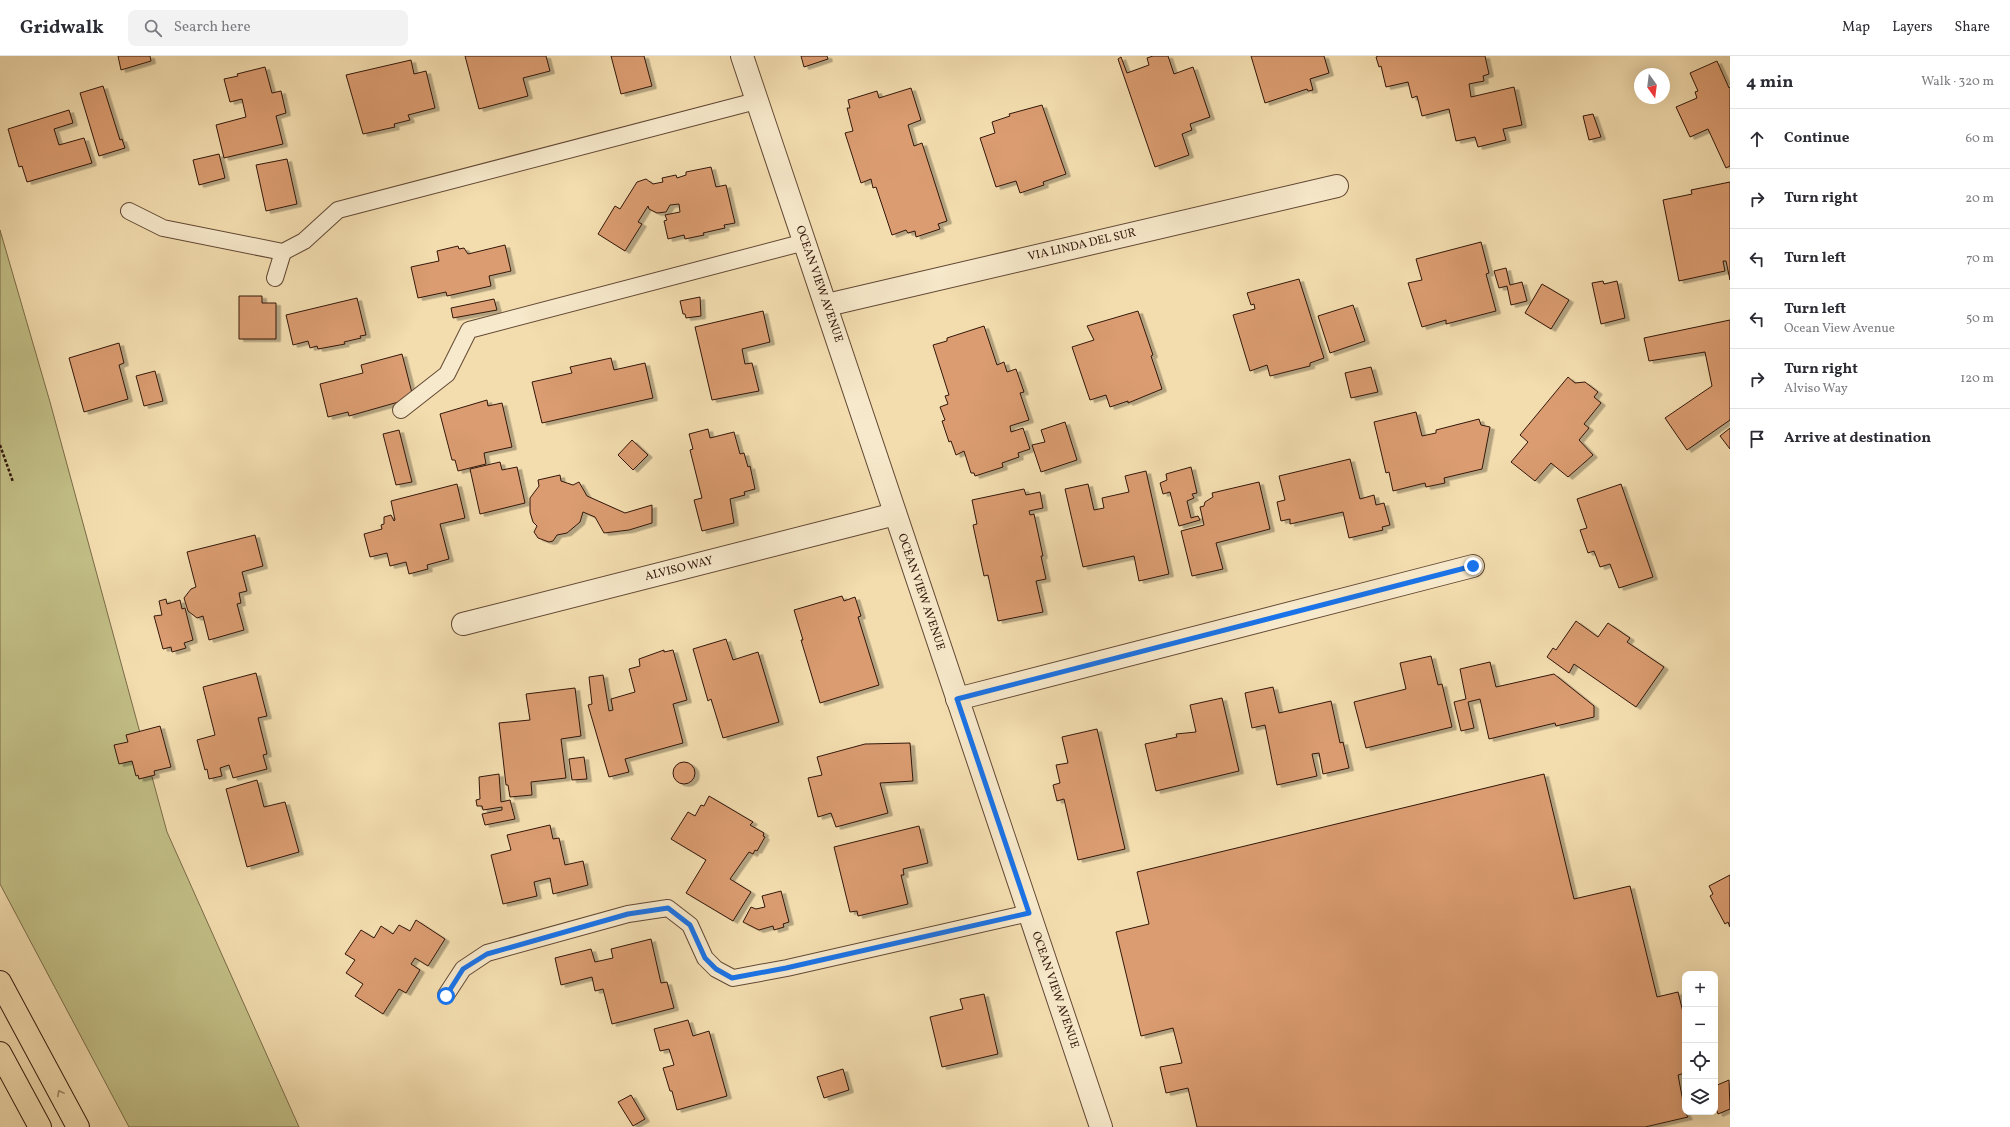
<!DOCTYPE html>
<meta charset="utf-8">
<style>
:root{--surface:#fff;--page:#f2f2f3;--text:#2b2b33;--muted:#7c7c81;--line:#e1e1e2}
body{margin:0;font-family:Vollkorn,serif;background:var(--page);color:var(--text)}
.controls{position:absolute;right:12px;bottom:12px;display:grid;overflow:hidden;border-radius:8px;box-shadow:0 4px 16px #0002}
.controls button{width:36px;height:36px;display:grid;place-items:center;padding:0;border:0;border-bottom:1px solid var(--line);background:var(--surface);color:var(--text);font:20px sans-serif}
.compass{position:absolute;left:1634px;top:12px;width:36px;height:36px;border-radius:50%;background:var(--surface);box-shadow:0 4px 16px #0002;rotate:166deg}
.stop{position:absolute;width:12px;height:12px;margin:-9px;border:3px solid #1a73e8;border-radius:50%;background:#fff}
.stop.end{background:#1a73e8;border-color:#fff;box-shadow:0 1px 4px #0008}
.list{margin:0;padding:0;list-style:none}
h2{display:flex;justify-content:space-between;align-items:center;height:52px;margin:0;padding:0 16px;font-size:17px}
h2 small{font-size:13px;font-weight:400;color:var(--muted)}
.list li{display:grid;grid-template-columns:26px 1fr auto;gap:12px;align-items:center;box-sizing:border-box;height:60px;padding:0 16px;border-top:1px solid var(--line)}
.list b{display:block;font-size:15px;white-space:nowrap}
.list p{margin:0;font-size:13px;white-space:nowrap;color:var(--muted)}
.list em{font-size:13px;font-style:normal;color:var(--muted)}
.icon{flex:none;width:22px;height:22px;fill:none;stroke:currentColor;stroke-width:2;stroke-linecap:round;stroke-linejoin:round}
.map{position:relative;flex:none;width:1730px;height:1071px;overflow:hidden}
header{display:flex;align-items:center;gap:24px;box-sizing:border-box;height:56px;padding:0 20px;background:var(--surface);border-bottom:1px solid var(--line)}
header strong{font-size:19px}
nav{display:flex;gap:22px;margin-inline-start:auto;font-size:14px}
.search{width:280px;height:36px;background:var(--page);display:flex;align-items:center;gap:10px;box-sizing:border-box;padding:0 14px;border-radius:8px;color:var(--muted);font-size:15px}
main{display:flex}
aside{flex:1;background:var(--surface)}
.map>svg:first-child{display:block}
.green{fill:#c2bf86;stroke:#7a6b48}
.building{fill:#da9c70;stroke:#32170b;filter:url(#shadow)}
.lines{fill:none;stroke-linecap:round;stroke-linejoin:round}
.lane-casing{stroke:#624834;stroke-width:18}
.street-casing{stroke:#624834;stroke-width:24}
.highway-casing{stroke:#32170b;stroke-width:24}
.path{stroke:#32170b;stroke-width:2.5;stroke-dasharray:3 2;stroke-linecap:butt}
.lane{stroke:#f7e9cb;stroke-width:16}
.street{stroke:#f7e9cb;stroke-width:22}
.highway{stroke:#f3ddaf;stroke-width:22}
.oneway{stroke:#9c8465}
.route{stroke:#1a73e8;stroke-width:5}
.labels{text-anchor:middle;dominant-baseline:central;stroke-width:3.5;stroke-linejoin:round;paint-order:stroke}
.street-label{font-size:12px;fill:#32170b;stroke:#f7e9cb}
</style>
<header>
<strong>Gridwalk</strong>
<div class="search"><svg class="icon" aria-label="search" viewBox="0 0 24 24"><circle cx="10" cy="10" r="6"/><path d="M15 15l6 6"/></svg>Search here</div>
<nav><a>Map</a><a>Layers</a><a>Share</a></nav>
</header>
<main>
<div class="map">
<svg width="1730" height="1071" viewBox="0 0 1730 1071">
<defs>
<filter id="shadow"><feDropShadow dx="4.5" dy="2.5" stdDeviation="0" flood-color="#0004"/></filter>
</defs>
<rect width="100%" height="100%" fill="#f3ddaf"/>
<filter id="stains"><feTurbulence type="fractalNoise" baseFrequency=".005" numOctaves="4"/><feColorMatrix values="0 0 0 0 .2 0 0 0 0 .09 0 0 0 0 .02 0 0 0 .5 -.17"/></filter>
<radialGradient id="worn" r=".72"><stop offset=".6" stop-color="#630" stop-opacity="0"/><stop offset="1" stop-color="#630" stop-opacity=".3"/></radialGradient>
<path class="green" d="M 0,174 L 50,346 L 167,776 L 299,1071 L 129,1071 L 0,828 Z"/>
<g class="building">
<path d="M 118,0 L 150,0 L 151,5 L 121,14 Z"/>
<path d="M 465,0 L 546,0 L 550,15 L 523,22 L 528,40 L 479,53 Z"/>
<path d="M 611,0 L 644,0 L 652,30 L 621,38 Z"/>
<path d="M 801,0 L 827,0 L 828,3 L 804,11 Z"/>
<path d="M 1153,0 L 1168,0 L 1174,18 L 1193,11 L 1210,61 L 1190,68 L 1192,74 L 1182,78 L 1189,99 L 1155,111 L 1118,3 L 1121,1 L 1127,17 L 1149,9 L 1147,2 Z"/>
<path d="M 1251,0 L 1324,0 L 1329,17 L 1310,23 L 1313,34 L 1308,35 L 1307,33 L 1265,47 Z"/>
<path d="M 1378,0 L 1485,0 L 1489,18 L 1483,20 L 1484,25 L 1469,28 L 1471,41 L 1514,31 L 1522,69 L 1503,73 L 1506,84 L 1478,91 L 1475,81 L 1456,85 L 1449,53 L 1422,60 L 1417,40 L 1412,42 L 1408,26 L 1386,31 L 1381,10 L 1379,11 L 1376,1 Z"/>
<path d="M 411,4 L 414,18 L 426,15 L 435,52 L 408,59 L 410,64 L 394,68 L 395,71 L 363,78 L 346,19 Z"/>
<path d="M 1717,5 L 1729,32 L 1730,31 L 1730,110 L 1726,112 L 1708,73 L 1690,81 L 1676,51 L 1697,42 L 1695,36 L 1698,35 L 1690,17 Z"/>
<path d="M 265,11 L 272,37 L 281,35 L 286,57 L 276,60 L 283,88 L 224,102 L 216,69 L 246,61 L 242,43 L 230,46 L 224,23 L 238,20 L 237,18 Z"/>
<path d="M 103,30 L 120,84 L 122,83 L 125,92 L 99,100 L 80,37 Z"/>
<path d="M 911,32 L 921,64 L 908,69 L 914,90 L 922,87 L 947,165 L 938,168 L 940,173 L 916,181 L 915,175 L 908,177 L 906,174 L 892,179 L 876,131 L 873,132 L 871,123 L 861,127 L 845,77 L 853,75 L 847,52 L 850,52 L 848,44 L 877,35 L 879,42 Z"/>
<path d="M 1042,49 L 1066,118 L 1043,126 L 1044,129 L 1020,137 L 1016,125 L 996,131 L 980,82 L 995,77 L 992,66 L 1010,60 L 1009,58 Z"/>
<path d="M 69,54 L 73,67 L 54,73 L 59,89 L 84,82 L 92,107 L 27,126 L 22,110 L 19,111 L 8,73 Z"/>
<path d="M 1593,58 L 1601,81 L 1589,84 L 1583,60 Z"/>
<path d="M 219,98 L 225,122 L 199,129 L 193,104 Z"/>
<path d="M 287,103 L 297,148 L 266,155 L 256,109 Z"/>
<path d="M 711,111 L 716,131 L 726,129 L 735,167 L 724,169 L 725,172 L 703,177 L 704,179 L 685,183 L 684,179 L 668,183 L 664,165 L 667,164 L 665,159 L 680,156 L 679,148 L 670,149 L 666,156 L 657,157 L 649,153 L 648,150 L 638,166 L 642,168 L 625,195 L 598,178 L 615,150 L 620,153 L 637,126 L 646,123 L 653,128 L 663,126 L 662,122 L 676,119 L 677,122 L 686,119 L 686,116 Z"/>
<path d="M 1730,126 L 1730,224 L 1726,205 L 1723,205 L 1725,215 L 1679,225 L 1663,144 L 1692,138 L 1691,134 Z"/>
<path d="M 1481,186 L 1489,217 L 1486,218 L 1496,255 L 1446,268 L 1446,264 L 1422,271 L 1408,227 L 1422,224 L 1416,203 Z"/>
<path d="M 505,189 L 511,215 L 489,220 L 491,230 L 447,240 L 446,236 L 418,242 L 411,211 L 439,205 L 437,195 L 458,190 L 459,193 L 464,192 L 468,198 Z"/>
<path d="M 1506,212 L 1510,229 L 1522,226 L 1527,245 L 1511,249 L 1507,230 L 1499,232 L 1494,215 Z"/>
<path d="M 1299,223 L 1324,302 L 1310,307 L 1310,310 L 1270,320 L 1267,309 L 1250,315 L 1233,259 L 1255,253 L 1254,248 L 1251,249 L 1247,237 Z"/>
<path d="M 1603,225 L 1604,228 L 1617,225 L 1625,262 L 1601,268 L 1592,227 Z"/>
<path d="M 1542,228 L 1569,244 L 1551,273 L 1525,257 Z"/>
<path d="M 239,240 L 262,240 L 262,247 L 276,247 L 276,283 L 239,283 Z"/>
<path d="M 700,241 L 701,260 L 686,262 L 685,258 L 683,258 L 680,245 Z"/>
<path d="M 357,242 L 366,279 L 360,280 L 361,282 L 344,286 L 345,288 L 318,293 L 317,290 L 310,292 L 308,285 L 293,289 L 286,259 Z"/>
<path d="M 494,243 L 497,254 L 453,262 L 451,252 Z"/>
<path d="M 1353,249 L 1365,285 L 1330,297 L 1318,260 Z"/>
<path d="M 763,255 L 770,286 L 742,293 L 745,308 L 752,307 L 759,335 L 712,344 L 695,271 Z"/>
<path d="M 1138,255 L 1153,299 L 1151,300 L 1162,333 L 1128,347 L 1128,345 L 1110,351 L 1106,339 L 1090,344 L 1072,291 L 1094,284 L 1087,270 Z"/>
<path d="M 1730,264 L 1730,364 L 1687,394 L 1665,362 L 1712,330 L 1705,296 L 1649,305 L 1644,282 Z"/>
<path d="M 984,270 L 997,309 L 1004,306 L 1007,316 L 1016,313 L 1024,336 L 1020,337 L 1029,364 L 1010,370 L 1011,376 L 1023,372 L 1030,393 L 1018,397 L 1019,401 L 1002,407 L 1003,411 L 975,420 L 974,417 L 971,417 L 964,395 L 956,399 L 951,385 L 949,386 L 942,365 L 945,364 L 940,351 L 948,348 L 945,340 L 949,339 L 933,289 L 947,285 L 947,282 Z"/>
<path d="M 119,287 L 124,307 L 119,309 L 128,343 L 84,356 L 69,302 Z"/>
<path d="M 402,298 L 412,337 L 402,345 L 349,360 L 348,356 L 328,361 L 320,328 L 363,317 L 361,309 Z"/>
<path d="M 611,302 L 614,314 L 645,307 L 653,342 L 542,367 L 532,326 L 572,317 L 570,311 Z"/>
<path d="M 1371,311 L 1378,336 L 1351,342 L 1345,317 Z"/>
<path d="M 155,315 L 163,345 L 144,350 L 136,320 Z"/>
<path d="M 1568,321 L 1575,327 L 1585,326 L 1598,336 L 1594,341 L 1601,347 L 1584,368 L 1589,372 L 1579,384 L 1593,399 L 1568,421 L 1551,407 L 1535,425 L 1511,406 L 1528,386 L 1520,379 Z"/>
<path d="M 487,344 L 488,350 L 502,347 L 512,391 L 484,397 L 486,408 L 458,415 L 455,404 L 452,404 L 440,358 Z"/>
<path d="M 1416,356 L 1422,380 L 1436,377 L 1436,374 L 1479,363 L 1481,369 L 1490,371 L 1482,413 L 1444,422 L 1445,427 L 1426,431 L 1425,427 L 1393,435 L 1389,416 L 1386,417 L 1374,366 Z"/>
<path d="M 1065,366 L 1077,404 L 1041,416 L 1032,389 L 1045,386 L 1041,374 Z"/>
<path d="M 1730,372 L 1730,393 L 1720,380 Z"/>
<path d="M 708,373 L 710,382 L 734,376 L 740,398 L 744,397 L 748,411 L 750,410 L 755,433 L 744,436 L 745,439 L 730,443 L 734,467 L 702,475 L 694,444 L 702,442 L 690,394 L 693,393 L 689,378 Z"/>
<path d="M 399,374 L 412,426 L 396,429 L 383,378 Z"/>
<path d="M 632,384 L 648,399 L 633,414 L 618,399 Z"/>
<path d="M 1350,403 L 1360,443 L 1374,439 L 1376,449 L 1384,447 L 1390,469 L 1382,471 L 1383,474 L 1349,482 L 1343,456 L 1290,468 L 1290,463 L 1281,465 L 1277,446 L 1285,444 L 1279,420 Z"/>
<path d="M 500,406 L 502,414 L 517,411 L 525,447 L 480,458 L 470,413 Z"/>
<path d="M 1191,411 L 1197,437 L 1192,438 L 1194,442 L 1187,445 L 1191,462 L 1198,460 L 1200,464 L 1179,470 L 1170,436 L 1163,438 L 1160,427 L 1167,424 L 1166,418 Z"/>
<path d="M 1146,415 L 1169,518 L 1139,525 L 1134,500 L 1083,511 L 1065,433 L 1088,428 L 1094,454 L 1104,452 L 1102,442 L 1129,436 L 1125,420 Z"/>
<path d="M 560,419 L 561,425 L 573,429 L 579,426 L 587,440 L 625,457 L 652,449 L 652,467 L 629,474 L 604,477 L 595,461 L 583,456 L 580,466 L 567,477 L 557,479 L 553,485 L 549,486 L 538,482 L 534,476 L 537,470 L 533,466 L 530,456 L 530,442 L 539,430 L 538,424 Z"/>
<path d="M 1259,426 L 1270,473 L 1216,487 L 1223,513 L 1192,520 L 1181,475 L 1204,469 L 1200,451 L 1204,450 L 1205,446 L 1213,441 L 1212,437 Z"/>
<path d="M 457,428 L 465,462 L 440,468 L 449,503 L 427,509 L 428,513 L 409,518 L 406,506 L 390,510 L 387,497 L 370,501 L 364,478 L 382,473 L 381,469 L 384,468 L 384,461 L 391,459 L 394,465 L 395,464 L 391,445 Z"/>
<path d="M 1621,428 L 1653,521 L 1619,532 L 1610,508 L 1600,511 L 1594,495 L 1588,497 L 1580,474 L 1587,472 L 1577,443 Z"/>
<path d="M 1024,433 L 1026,439 L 1040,436 L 1043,452 L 1029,455 L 1030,459 L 1034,458 L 1043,500 L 1041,500 L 1046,523 L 1036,525 L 1043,556 L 998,565 L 988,519 L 984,520 L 973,469 L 977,468 L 972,444 Z"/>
<path d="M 255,479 L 263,510 L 242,516 L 247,535 L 239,537 L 241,547 L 237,548 L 244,574 L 209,584 L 203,560 L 197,562 L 188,555 L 184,542 L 191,533 L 196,531 L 187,496 Z"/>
<path d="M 842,540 L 844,545 L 855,541 L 861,560 L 858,561 L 879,629 L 820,647 L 801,584 L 803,584 L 794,554 Z"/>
<path d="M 166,543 L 167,548 L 180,544 L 182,553 L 185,552 L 193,584 L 184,587 L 186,592 L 172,596 L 171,591 L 163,593 L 154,560 L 162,559 L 159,545 Z"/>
<path d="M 1576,565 L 1598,581 L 1608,567 L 1630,582 L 1627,586 L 1664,611 L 1636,651 L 1574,608 L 1569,617 L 1547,601 L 1553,592 L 1556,594 Z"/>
<path d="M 726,583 L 733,604 L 758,596 L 779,666 L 723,682 L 711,643 L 708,645 L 693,593 Z"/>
<path d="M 664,594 L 664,596 L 673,594 L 687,644 L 673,648 L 683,687 L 625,703 L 629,716 L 609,721 L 588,649 L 592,648 L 589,621 L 603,619 L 609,655 L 613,654 L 611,643 L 635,636 L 629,613 L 640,610 L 639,603 Z"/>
<path d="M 1431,600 L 1438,629 L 1442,628 L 1452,671 L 1366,692 L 1354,646 L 1406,633 L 1400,607 Z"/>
<path d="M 1490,606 L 1496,631 L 1554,618 L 1594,650 L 1594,661 L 1556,670 L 1555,667 L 1489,683 L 1480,643 L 1468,646 L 1474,672 L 1461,675 L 1454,646 L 1466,643 L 1460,613 Z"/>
<path d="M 256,617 L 267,660 L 258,662 L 267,698 L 263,699 L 267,713 L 233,722 L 229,709 L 220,712 L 222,720 L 209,723 L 207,713 L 205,714 L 197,684 L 215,679 L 203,631 Z"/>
<path d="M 1273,631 L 1279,657 L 1331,645 L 1340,687 L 1343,686 L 1349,712 L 1323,718 L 1319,697 L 1312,698 L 1317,720 L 1277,729 L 1265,669 L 1252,672 L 1245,637 Z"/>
<path d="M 575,632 L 581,680 L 561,683 L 566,722 L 531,726 L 532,739 L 510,741 L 508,729 L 506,729 L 499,667 L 530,664 L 526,638 Z"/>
<path d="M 1222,642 L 1239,715 L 1156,735 L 1145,688 L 1177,681 L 1176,678 L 1196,676 L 1190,649 Z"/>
<path d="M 160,670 L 171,711 L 154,715 L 155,719 L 139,723 L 138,719 L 136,720 L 132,705 L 119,708 L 114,689 L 128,686 L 126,679 Z"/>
<path d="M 1097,673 L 1125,793 L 1078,804 L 1064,743 L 1057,745 L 1053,729 L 1060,727 L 1056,709 L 1068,707 L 1062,681 Z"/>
<path d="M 910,687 L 913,725 L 880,727 L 888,757 L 836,771 L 831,757 L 818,761 L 808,722 L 822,719 L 817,701 L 865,688 Z"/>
<path d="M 584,701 L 587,723 L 572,724 L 569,703 Z"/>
<circle cx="684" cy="717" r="11"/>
<path d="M 499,718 L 501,746 L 510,744 L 515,763 L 485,769 L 482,758 L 502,754 L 502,751 L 483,754 L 482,750 L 477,750 L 476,744 L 480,743 L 479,721 Z"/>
<path d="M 1544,718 L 1574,843 L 1630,830 L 1657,941 L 1678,936 L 1685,964 L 1685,1017 L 1678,1019 L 1685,1056 L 1688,1061 L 1645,1071 L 1197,1071 L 1188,1032 L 1166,1037 L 1160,1011 L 1182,1007 L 1173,972 L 1141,980 L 1116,876 L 1149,868 L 1137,816 Z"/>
<path d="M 257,724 L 264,751 L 285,746 L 299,796 L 247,811 L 226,733 Z"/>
<path d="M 709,740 L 753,766 L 750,769 L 764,777 L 763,780 L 765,781 L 757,795 L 755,794 L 753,798 L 749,796 L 730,823 L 751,836 L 733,865 L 686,837 L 706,804 L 671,783 L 688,756 L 695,760 L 701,749 L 704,750 Z"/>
<path d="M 550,769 L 553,783 L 559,782 L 565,809 L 583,805 L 588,829 L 553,838 L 550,822 L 534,826 L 537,840 L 503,848 L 491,799 L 511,794 L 507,779 Z"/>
<path d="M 919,770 L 928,807 L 903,813 L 904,819 L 901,819 L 908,848 L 858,860 L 857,855 L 850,856 L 834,791 Z"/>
<path d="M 1730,819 L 1730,871 L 1728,866 L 1725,868 L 1710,840 L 1713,838 L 1709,830 Z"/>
<path d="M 781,835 L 789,866 L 783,868 L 784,871 L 774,874 L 773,870 L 759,874 L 743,866 L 751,851 L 756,853 L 765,851 L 762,840 Z"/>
<path d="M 416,864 L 445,883 L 428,910 L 415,902 L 411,908 L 420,914 L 406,937 L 399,933 L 383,958 L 355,940 L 363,928 L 346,917 L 355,904 L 345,898 L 361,874 L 374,882 L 381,870 L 393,878 L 399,869 L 410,875 Z"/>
<path d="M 651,883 L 661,927 L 667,926 L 674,952 L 612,968 L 603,933 L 595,935 L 592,921 L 561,929 L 555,902 L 591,893 L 595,906 L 613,902 L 611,893 Z"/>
<path d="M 984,938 L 998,998 L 942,1011 L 930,961 L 963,953 L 960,943 Z"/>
<path d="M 688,964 L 693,980 L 709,975 L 727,1040 L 677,1054 L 672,1035 L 670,1035 L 663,1012 L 674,1009 L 669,993 L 660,995 L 654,973 Z"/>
<path d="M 843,1013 L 849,1034 L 824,1042 L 817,1021 Z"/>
<path d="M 1729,1024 L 1730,1053 L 1718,1058 L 1715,1049 L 1715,1030 Z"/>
<path d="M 631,1039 L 645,1063 L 633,1070 L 618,1046 Z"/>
</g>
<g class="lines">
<g class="lane-casing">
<g id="lane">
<path d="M 129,155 L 163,172 L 283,196 L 304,185 L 338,154 L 756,45"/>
<path d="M 275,222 L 283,196"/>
<path d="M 401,354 L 447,318 L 469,274 L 805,186"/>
<path d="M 446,939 L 463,913 L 487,897 L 628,858 L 668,852 L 690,869 L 705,902 L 716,913 L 733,922 L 787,912 L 1029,857"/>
</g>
</g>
<g class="street-casing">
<g id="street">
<path d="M 742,0 L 1101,1071"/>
<path d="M 827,249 L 1337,130"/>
<path d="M 463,568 L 895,458"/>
<path d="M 957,643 L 1473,510"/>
</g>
</g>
<g class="highway-casing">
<g id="highway">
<path d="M 0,926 L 78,1071"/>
<path d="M 0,997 L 40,1071"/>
</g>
</g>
<path class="path" d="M 0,389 L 13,426"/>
<use href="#lane" class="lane"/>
<use href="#street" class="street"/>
<use href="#highway" class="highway"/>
</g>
<defs><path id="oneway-chevron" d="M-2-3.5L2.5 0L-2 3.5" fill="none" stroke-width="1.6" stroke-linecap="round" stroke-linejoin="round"/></defs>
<use class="oneway" href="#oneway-chevron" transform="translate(60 1037) rotate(-118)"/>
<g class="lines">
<path class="route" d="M 446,940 L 463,913 L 487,898 L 628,858 L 668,852 L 690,869 L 705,902 L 716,913 L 732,922 L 786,912 L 1029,857 L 957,643 L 1473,510"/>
</g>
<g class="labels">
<g class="street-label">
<text transform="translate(1082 189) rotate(-13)">VIA LINDA DEL SUR</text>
<text transform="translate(819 228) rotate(71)">OCEAN VIEW AVENUE</text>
<text transform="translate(679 513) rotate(-14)">ALVISO WAY</text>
<text transform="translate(921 536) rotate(71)">OCEAN VIEW AVENUE</text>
<text transform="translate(1055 934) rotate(71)">OCEAN VIEW AVENUE</text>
</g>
</g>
<rect width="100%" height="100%" filter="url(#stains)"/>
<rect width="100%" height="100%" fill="url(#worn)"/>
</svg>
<div class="controls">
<button>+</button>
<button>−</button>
<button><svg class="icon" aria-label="locate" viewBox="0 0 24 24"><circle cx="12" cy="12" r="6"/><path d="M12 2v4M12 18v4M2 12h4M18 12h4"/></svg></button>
<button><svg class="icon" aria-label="layers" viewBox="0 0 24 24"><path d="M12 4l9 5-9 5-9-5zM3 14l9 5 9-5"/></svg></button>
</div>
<svg class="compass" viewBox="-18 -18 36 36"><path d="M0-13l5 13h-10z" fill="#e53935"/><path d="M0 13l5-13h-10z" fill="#7c7c81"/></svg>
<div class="stop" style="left:446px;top:940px"></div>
<div class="stop end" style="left:1473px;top:510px"></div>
</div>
<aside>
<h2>4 min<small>Walk · 320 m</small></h2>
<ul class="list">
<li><svg class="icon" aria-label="ahead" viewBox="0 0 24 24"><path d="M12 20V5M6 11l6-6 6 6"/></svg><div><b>Continue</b></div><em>60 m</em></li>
<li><svg class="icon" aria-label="right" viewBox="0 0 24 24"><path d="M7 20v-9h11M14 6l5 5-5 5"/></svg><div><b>Turn right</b></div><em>20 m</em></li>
<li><svg class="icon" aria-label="left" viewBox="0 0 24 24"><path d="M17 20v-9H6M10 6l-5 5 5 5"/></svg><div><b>Turn left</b></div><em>70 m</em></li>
<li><svg class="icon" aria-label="left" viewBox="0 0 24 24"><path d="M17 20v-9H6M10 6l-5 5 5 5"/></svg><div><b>Turn left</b><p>Ocean View Avenue</p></div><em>50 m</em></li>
<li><svg class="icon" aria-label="right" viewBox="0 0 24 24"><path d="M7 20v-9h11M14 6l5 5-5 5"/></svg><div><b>Turn right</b><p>Alviso Way</p></div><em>120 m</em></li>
<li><svg class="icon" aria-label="arrive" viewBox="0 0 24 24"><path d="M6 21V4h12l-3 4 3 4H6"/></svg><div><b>Arrive at destination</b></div></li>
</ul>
</aside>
</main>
